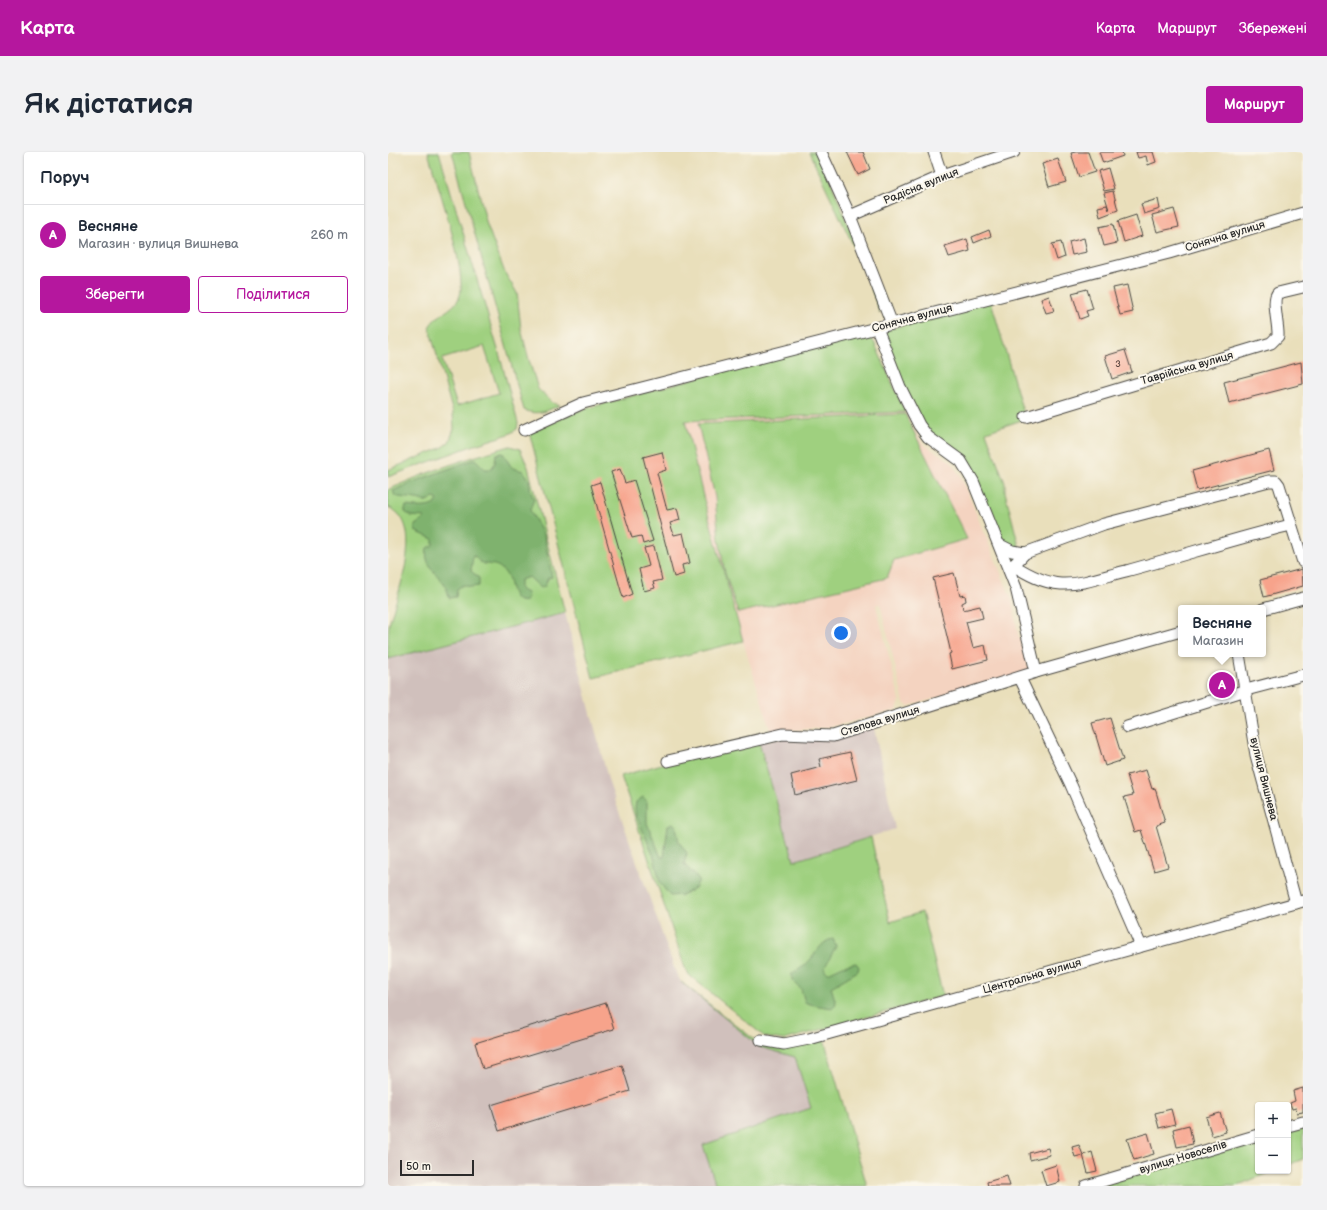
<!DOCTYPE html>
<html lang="uk">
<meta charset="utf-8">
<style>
:root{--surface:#fff;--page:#f2f2f3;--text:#1f2937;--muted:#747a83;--line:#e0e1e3;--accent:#b5179e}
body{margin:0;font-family:"Balsamiq Sans",sans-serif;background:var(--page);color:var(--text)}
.controls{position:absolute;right:12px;bottom:12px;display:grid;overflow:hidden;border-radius:4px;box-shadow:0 1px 3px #0004}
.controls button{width:36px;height:36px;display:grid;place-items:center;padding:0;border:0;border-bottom:1px solid var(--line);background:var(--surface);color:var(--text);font:20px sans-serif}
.scale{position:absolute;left:12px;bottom:10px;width:74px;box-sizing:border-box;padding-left:4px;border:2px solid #2b2b2b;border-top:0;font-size:11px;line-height:14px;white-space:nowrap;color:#2b2b2b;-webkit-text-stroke:3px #fbf7ec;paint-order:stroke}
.you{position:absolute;left:453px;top:481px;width:14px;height:14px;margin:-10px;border:3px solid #fff;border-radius:50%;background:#1a73e8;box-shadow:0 0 0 6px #1a73e833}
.badge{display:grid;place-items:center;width:26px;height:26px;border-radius:50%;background:var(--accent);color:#fff;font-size:13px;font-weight:700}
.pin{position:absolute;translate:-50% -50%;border:2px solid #fff;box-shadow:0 1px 4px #0006}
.popup{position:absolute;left:790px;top:453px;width:88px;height:52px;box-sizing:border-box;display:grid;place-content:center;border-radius:4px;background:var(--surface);filter:drop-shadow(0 1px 3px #0005);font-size:13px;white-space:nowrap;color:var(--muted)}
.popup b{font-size:15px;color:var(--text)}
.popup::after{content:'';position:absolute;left:50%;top:100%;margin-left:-8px;border:8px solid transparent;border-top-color:var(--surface)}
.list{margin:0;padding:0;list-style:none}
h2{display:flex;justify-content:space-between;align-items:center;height:52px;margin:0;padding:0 16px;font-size:17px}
h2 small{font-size:13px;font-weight:400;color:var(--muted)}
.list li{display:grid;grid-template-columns:26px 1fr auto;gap:12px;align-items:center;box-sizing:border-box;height:60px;padding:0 16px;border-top:1px solid var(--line)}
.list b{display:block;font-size:15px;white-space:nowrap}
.list p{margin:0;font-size:13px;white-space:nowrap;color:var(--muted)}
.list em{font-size:13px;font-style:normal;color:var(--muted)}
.actions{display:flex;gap:8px;padding:12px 16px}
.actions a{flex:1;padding:9px 0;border:1px solid var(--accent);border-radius:4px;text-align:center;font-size:14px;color:var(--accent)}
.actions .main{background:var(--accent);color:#fff}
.map{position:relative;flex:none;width:915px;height:1034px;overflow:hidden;border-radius:4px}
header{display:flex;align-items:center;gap:24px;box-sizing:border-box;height:56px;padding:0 20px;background:var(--accent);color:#fff}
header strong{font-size:19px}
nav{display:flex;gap:22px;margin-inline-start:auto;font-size:14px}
.intro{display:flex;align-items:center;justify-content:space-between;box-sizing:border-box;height:96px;padding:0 24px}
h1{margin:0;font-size:28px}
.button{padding:10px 18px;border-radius:4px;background:var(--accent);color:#fff;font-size:14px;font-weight:700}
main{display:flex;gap:24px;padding:0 24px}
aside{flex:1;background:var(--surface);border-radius:4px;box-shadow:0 1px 3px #0004}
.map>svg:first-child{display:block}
.built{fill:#f4d3c0}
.industrial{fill:#d0c0bc}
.green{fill:#9fd07f;stroke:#657e55;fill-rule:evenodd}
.forest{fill:#7fb26e;stroke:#556e4c}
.building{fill:#f7a38b}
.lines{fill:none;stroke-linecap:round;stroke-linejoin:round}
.street-casing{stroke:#484641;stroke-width:13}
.street{stroke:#fff;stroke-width:11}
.labels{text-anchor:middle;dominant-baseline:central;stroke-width:4;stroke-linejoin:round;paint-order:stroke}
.number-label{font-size:9px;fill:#5e4943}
.street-label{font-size:11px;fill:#2b2b2b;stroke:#fbf7ec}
</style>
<header>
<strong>Карта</strong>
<nav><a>Карта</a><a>Маршрут</a><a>Збережені</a></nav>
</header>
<div class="intro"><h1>Як дістатися</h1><a class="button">Маршрут</a></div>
<main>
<aside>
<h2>Поруч<small></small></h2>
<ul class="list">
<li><span class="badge">A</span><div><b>Весняне</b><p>Магазин · вулиця Вишнева</p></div><em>260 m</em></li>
</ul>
<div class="actions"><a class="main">Зберегти</a><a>Поділитися</a></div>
</aside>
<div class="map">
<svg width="915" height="1034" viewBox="0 0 915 1034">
<rect width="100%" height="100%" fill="#fbf7ec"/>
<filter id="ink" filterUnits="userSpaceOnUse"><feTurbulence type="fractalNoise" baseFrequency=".025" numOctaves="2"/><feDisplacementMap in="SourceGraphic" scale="8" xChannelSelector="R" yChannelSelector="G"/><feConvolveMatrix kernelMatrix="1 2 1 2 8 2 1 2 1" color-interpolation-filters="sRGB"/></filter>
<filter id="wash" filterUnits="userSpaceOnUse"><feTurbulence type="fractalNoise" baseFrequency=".012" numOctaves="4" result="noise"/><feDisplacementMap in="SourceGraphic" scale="16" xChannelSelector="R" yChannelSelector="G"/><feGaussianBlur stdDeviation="0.9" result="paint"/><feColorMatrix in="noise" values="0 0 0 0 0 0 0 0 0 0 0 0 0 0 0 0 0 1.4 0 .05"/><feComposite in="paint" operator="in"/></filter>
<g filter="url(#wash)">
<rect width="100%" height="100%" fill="#e9dfbb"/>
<path class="built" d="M 517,260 L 535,292 L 562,309 L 573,325 L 624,448 L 630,482 L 641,517 L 636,522 L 520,554 L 516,551 L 492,451 L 488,453 L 512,548 L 509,558 L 443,575 L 383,580 L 355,489 L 315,344 L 297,269 Z"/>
<g class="industrial">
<path d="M 177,461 L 221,631 L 287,818 L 293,830 L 372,895 L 407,905 L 423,956 L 315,993 L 328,1034 L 0,1034 L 0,507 Z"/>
<path d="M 486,576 L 507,677 L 406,709 L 371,589 Z"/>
</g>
<g class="green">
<path d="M 40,0 L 51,0 L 111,201 L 130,271 L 129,277 L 121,282 L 81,295 L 0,325 L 0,318 L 53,296 L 61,290 L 66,277 L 65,261 L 41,175 C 48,162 65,159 71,146 C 82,125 47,26 40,0 ZM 96,194 L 111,241 L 69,254 L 54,207 Z"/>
<path d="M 64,0 L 81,0 L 99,73 L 117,121 L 129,141 L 133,177 L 141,208 L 150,237 L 165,251 L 172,253 C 159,259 149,264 136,258 Z"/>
<path d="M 421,0 L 431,0 L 491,150 L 492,162 L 477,118 Z"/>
<path d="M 603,149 L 637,267 L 598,280 L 617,331 L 617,340 L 634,406 L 623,412 L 580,315 L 532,274 L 495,179 Z"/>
<path d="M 470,185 L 482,186 L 486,190 L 517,260 L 297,269 L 315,344 L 355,489 L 205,526 L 142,283 L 143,280 L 190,259 L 376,207 Z"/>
<path d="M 517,262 L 579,387 L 506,408 L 499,426 L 350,461 L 337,421 L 331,388 L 327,345 L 310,272 Z"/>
<path d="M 122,294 L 132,297 L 140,315 L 177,461 L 0,507 C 0,496 0,483 1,473 C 8,444 40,371 0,355 L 0,338 C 39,319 81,306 122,294 Z"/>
<path d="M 369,584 L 406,709 L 483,685 L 502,770 L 534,760 L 555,844 L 396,888 L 377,885 L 301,823 L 297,816 L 233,624 Z"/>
<path d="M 293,830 L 372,892 L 436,887 L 479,1034 L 328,1034 L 315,993 L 423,956 L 407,905 L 372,895 Z"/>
<path d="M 915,973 L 915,1007 L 900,1013 L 900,977 Z"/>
<path d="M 870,986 L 870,1019 L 885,1019 L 848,1034 L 708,1034 Z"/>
</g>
<g class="forest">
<path d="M 115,301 L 122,313 L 125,316 L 135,319 L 139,324 L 141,328 L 143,341 L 146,347 L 142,358 L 156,384 L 164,425 L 160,426 L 157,434 L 153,436 L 141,425 L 132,428 L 132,437 L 139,441 L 140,445 L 138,449 C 122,453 124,431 118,422 C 107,405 95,419 88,405 L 85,404 L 83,419 L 91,426 L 91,434 L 83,435 L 75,433 L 69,437 L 68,445 L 61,446 C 60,443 60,439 58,436 C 52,422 35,416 39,396 L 45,393 L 45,387 L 27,379 L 27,373 L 36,367 L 36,365 L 23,364 L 17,360 L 17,357 L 18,354 C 28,355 45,358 50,348 L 46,346 L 37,350 C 29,345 17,347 7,344 L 5,339 L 22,331 L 87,307 L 97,317 L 103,317 L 107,311 L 108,302 Z"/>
<path d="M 255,645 L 259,649 L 259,671 L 273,705 L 276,705 L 280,673 L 285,671 L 288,674 L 291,690 L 299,701 L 296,712 L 311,728 L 307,736 L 295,743 L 282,744 L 272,731 L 266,705 L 248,663 L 247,656 L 248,650 Z"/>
<path d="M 445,787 L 448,794 L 436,817 L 440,821 L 455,814 L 468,811 L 471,815 L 470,819 L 443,835 L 448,851 L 445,856 C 438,855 422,853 417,850 L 413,837 L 404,828 L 404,821 C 410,818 416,815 420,810 C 428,803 432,789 445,787 Z"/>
</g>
<g id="blocks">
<g class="building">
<path d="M 459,0 L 475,0 L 482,17 L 470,23 Z"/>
<path d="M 688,0 L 700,0 L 707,20 L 691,25 L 683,1 Z"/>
<path d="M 711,0 L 734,0 L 735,4 L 715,11 Z"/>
<path d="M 748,0 L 765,0 L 768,10 L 760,13 L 758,4 L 750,6 Z"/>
<path d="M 670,7 L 678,30 L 661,35 L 654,12 Z"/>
<path d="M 720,16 L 726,37 L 716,39 L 710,19 Z"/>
<path d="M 725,39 L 730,58 L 712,65 L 710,55 L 719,53 L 721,58 L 716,41 Z"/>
<path d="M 770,47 L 772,57 L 756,62 L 753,52 Z"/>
<path d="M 786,57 L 791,75 L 769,80 L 764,63 Z"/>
<path d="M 748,63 L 754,84 L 736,90 L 730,69 Z"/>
<path d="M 725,72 L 729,91 L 716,94 L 711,75 Z"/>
<path d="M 601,78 L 603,84 L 586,91 L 584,85 Z"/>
<path d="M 696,86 L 699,100 L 684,103 L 681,90 Z"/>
<path d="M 579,87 L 582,99 L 561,105 L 557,94 Z"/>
<path d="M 673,90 L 677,105 L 669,108 L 664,92 Z"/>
<path d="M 739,133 L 745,160 L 732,163 L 725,136 Z"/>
<path d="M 699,137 L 705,157 L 698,159 L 700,164 L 692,167 L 684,141 Z"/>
<path d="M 661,144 L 666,159 L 658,161 L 653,147 Z"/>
<path d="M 737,198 L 744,220 L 724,227 L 717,204 Z"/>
<path d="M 913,210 L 915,232 L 841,251 L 836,230 Z"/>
<path d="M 881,298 L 886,318 L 809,338 L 804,319 Z"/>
<path d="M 274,300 L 278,318 L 269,321 L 279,358 L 289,356 L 292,368 L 282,371 L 286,383 L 295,381 L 302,411 L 294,413 L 296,422 L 286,425 L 255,305 Z"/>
<path d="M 232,317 L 237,331 L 246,328 L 265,389 L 255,392 L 253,384 L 244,386 L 223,320 Z"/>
<path d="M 212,330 L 244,442 L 235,446 L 203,333 Z"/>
<path d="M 266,394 L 274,428 L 265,430 L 267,436 L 256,439 L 251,417 L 261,414 L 256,396 Z"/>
<path d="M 914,417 L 915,434 L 876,445 L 872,428 Z"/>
<path d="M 566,421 L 572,444 L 577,443 L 578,449 L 574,451 L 575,458 L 592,454 L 595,466 L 578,470 L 585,496 L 597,493 L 600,508 L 564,517 L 561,502 L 563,501 L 545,426 Z"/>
<path d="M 722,566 L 735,608 L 717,614 L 704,571 Z"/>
<path d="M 462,600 L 469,628 L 407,643 L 403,623 L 433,615 L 431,607 Z"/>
<path d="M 758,618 L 764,637 L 767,636 L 777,671 L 768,674 L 780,715 L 766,719 L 753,678 L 747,680 L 736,645 L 745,643 L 739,623 Z"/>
<path d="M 218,851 L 226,877 L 95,917 L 87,891 Z"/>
<path d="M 234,913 L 242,939 L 111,979 L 103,953 Z"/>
<path d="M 915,936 L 915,960 L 909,961 L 908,956 L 904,957 L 902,951 L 907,949 L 905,939 Z"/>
<path d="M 783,957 L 787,972 L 771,976 L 767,961 Z"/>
<path d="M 832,961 L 838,980 L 824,984 L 818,965 Z"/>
<path d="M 801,973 L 805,992 L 789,995 L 785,977 Z"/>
<path d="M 760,981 L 766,1002 L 746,1008 L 739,987 Z"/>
<path d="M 691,993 L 695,1003 L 687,1005 L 684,995 Z"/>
<path d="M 660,996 L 662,1003 L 642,1008 L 641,1001 Z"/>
<path d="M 704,1000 L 709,1019 L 700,1021 L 695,1003 Z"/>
<path d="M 668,1013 L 672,1030 L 658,1034 L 653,1018 Z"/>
<path d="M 619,1024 L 622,1034 L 600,1034 L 599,1030 Z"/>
</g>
</g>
</g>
<g filter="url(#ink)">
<use href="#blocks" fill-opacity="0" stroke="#484641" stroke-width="1"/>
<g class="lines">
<g class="street-casing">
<g id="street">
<path d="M 433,0 L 462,64 L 504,172"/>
<path d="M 546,0 L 554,24"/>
<path d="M 462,64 L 554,24 L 626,0"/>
<path d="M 489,176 L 512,235 L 531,273 L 540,285 L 573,309 L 585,329 L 628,436 L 648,520"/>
<path d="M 638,265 L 883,191 L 890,184 C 891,174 883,147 890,141 L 915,135"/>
<path d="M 136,278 L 195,251 L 781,101 L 915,61"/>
<path d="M 612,393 L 624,399 L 637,401"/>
<path d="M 625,413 C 639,422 655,431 673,432 C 694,433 717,424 738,419 C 794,404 848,386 903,373"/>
<path d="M 621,418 L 637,401 L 716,372 L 881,329 L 888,329 L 891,333 L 915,410"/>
<path d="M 875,457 L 915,446"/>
<path d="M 851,502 L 868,603 L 908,751"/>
<path d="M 632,526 L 683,633 L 753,794"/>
<path d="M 739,575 L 858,538 L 915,523"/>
<path d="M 280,609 L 395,582 L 445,584 L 648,520 L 793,479"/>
<path d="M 373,888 L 396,892 L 421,887 L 915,749"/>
<path d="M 900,974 L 915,970"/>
<path d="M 698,1034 L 870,983"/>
</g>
</g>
<use href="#street" class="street"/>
</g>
</g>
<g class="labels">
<g class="number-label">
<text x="730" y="212">3</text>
</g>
<g class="street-label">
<text transform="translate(533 34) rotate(-22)">Радісна вулиця</text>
<text transform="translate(837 84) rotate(-17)">Сонячна вулиця</text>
<text transform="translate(524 166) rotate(-15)">Сонячна вулиця</text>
<text transform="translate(799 216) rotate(-16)">Таврійська вулиця</text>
<text transform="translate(492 569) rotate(-17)">Степова вулиця</text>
<text transform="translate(876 627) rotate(76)">вулиця Вишнева</text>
<text transform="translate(644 824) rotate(-16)">Центральна вулиця</text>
<text transform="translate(795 1005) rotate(-17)">вулиця Новоселів</text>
</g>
</g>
</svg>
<div class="controls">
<button>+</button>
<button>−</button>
</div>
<div class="scale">50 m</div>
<div class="you"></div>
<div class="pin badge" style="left:834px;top:533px">A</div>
<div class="popup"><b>Весняне</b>Магазин</div>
</div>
</main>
